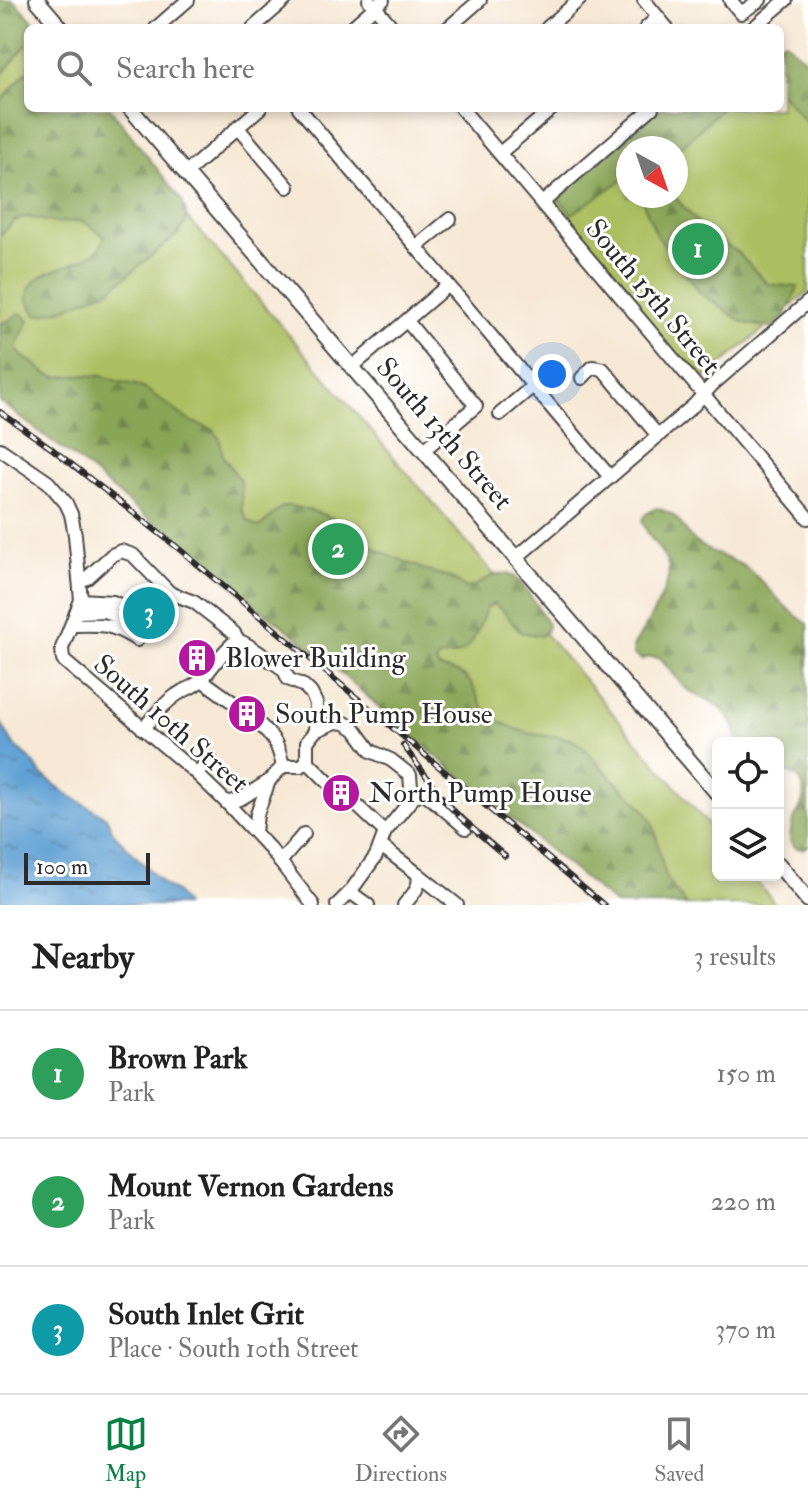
<!DOCTYPE html>
<meta charset="utf-8">
<style>
:root{--surface:#fff;--page:#f2f2f2;--text:#222;--muted:#767676;--line:#e0e0e0;--accent:#0b8043}
body{margin:0;font-family:"IM FELL Double Pica",serif;background:var(--page);color:var(--text)}
.controls{position:absolute;right:24px;bottom:24px;display:grid;overflow:hidden;border-radius:12px;box-shadow:0 4px 12px #0003}
.controls button{width:72px;height:72px;display:grid;place-items:center;padding:0;border:0;border-bottom:2px solid var(--line);background:var(--surface);color:var(--text);font:40px sans-serif}
.compass{position:absolute;left:616px;top:136px;width:72px;height:72px;border-radius:50%;background:var(--surface);box-shadow:0 4px 12px #0003;rotate:140deg}
.scale{position:absolute;left:24px;bottom:20px;width:126px;box-sizing:border-box;padding-left:8px;border:4px solid #2b2b2b;border-top:0;font-size:22px;line-height:28px;white-space:nowrap;color:#2b2b2b;-webkit-text-stroke:6px #fff;paint-order:stroke}
.you{position:absolute;left:552px;top:374px;width:28px;height:28px;margin:-20px;border:6px solid #fff;border-radius:50%;background:#1a73e8;box-shadow:0 0 0 12px #1a73e833}
.badge{display:grid;place-items:center;width:52px;height:52px;border-radius:50%;background:var(--accent);color:#fff;font-size:26px;font-weight:700}
.pin{position:absolute;translate:-50% -50%;border:4px solid #fff;box-shadow:0 2px 8px #0006}
.list{margin:0;padding:0;list-style:none}
h2{display:flex;justify-content:space-between;align-items:center;height:104px;margin:0;padding:0 32px;font-size:34px}
h2 small{font-size:26px;font-weight:400;color:var(--muted)}
.list li{display:grid;grid-template-columns:52px 1fr auto;gap:24px;align-items:center;box-sizing:border-box;height:128px;padding:0 32px;border-top:2px solid var(--line)}
.list b{display:block;font-size:30px;white-space:nowrap}
.list p{margin:0;font-size:26px;white-space:nowrap;color:var(--muted)}
.list em{font-size:26px;font-style:normal;color:var(--muted)}
.icon{flex:none;width:44px;height:44px;fill:none;stroke:currentColor;stroke-width:2;stroke-linecap:round;stroke-linejoin:round}
.map{position:relative;flex:none;width:808px;height:905px;overflow:hidden}
.search{position:absolute;background:var(--surface);box-shadow:0 4px 12px #0003;left:24px;right:24px;top:24px;height:88px;display:flex;align-items:center;gap:20px;box-sizing:border-box;padding:0 28px;border-radius:12px;color:var(--muted);font-size:30px}
.sheet{height:488px;background:var(--surface)}
nav{display:flex;justify-content:space-around;align-items:center;box-sizing:border-box;height:112px;border-top:2px solid var(--line);background:var(--surface);font-size:22px;color:var(--muted)}
nav a{display:grid;justify-items:center;gap:4px}
nav .on{color:var(--accent)}
.map>svg:first-child{display:block}
.green{fill:#acbe61;stroke:#6c7446;stroke-width:2;fill-rule:evenodd}
.forest{fill:url(#forest-firs);stroke:#5a6841;stroke-width:2}
.water{fill:url(#water-ripples);stroke:#46667f;stroke-width:2}
.lines{fill:none;stroke-linecap:round;stroke-linejoin:round}
.minor-casing{stroke:#494744;stroke-width:16}
.major-casing{stroke:#494744;stroke-width:18}
.minor{stroke:#fff;stroke-width:12}
.major{stroke:#fff;stroke-width:14}
.rail-casing{stroke:#2b2b2b;stroke-width:6}
.rail{stroke:#fff;stroke-width:3;stroke-dasharray:9;stroke-linecap:butt}
.labels{text-anchor:middle;dominant-baseline:central;stroke-width:6;stroke-linejoin:round;paint-order:stroke}
.street-label{font-size:28px;fill:#2b2b2b;stroke:#fff}
.poi-label{font-size:28px;fill:#2b2b2b;stroke:#fff;text-anchor:start}
</style>
<div class="map">
<svg width="808" height="905" viewBox="0 0 808 905">
<defs>
<pattern id="forest-firs" width="22" height="20" patternUnits="userSpaceOnUse" patternTransform="scale(2)"><rect width="22" height="20" fill="#89a557"/><path d="M5 1l3.5 6h-7zM16 11l3.5 6h-7z" fill="#708748"/></pattern>
<pattern id="water-ripples" width="26" height="14" patternUnits="userSpaceOnUse" patternTransform="scale(2)"><rect width="26" height="14" fill="#60a0d3"/><path d="M2 4q2-2 4 0t4 0M15 11q2-2 4 0t4 0" fill="none" stroke="#4f83ab"/></pattern>
</defs>
<rect width="100%" height="100%" fill="#fff"/>
<filter id="ink" filterUnits="userSpaceOnUse"><feTurbulence type="fractalNoise" baseFrequency=".0125" numOctaves="2"/><feDisplacementMap in="SourceGraphic" scale="16" xChannelSelector="R" yChannelSelector="G"/><feConvolveMatrix kernelMatrix="1 2 1 2 8 2 1 2 1" color-interpolation-filters="sRGB"/></filter>
<filter id="wash" filterUnits="userSpaceOnUse"><feTurbulence type="fractalNoise" baseFrequency=".006" numOctaves="4" result="noise"/><feDisplacementMap in="SourceGraphic" scale="32" xChannelSelector="R" yChannelSelector="G"/><feGaussianBlur stdDeviation="1.8" result="paint"/><feColorMatrix in="noise" values="0 0 0 0 0 0 0 0 0 0 0 0 0 0 0 0 0 1.4 0 .05"/><feComposite in="paint" operator="in"/></filter>
<g filter="url(#wash)">
<rect width="100%" height="100%" fill="#f6e8d4"/>
<g class="green">
<path d="M 0,3 L 28,36 L 28,108 L 137,163 L 212,245 L 718,836 L 718,875 L 751,875 L 776,905 L 625,905 L 0,391 Z"/>
<path d="M 780,49 L 808,82 L 808,292 L 700,382 L 551,206 L 666,108 L 780,108 ZM 628,148 L 676,148 L 676,196 L 628,196 Z"/>
</g>
<g class="forest">
<path d="M 0,0 L 13,0 L 40,28 L 28,28 L 28,43 L 0,77 Z"/>
<path d="M 785,41 L 808,62 L 808,125 L 780,92 L 780,42 Z"/>
<path d="M 28,70 L 28,108 L 110,108 L 182,201 L 186,213 L 186,222 L 179,233 L 111,289 L 61,310 L 38,315 C 32,310 27,304 28,294 C 32,263 102,268 104,236 L 89,225 L 81,221 L 57,223 L 27,217 L 14,221 L 0,236 L 0,102 Z"/>
<path d="M 661,108 L 722,108 L 676,152 L 676,148 L 628,148 L 628,176 L 572,214 L 557,197 Z"/>
<path d="M 640,196 L 674,196 L 700,225 L 712,236 L 737,252 L 768,284 L 798,287 L 785,317 L 772,328 L 744,323 L 700,293 L 657,235 Z"/>
<path d="M 19,313 L 24,315 L 29,321 L 17,344 L 17,350 L 24,358 L 35,364 L 47,374 L 57,377 L 84,375 L 102,376 L 117,381 L 136,385 L 147,390 L 190,421 L 214,430 L 220,440 L 223,456 L 241,482 L 242,510 L 248,521 L 258,527 C 272,521 275,504 292,506 C 306,508 339,519 350,527 C 359,535 366,544 378,550 C 394,557 412,565 429,571 C 436,574 445,575 452,579 C 456,581 459,584 462,586 C 478,594 491,565 513,576 C 521,580 544,615 548,625 L 547,630 L 541,636 L 520,632 L 505,613 L 494,604 L 487,607 C 478,626 476,650 452,656 C 448,656 443,656 439,658 L 436,663 L 439,668 C 446,670 456,671 462,675 C 477,683 475,705 494,718 C 507,726 525,733 540,735 C 552,737 565,735 576,742 C 588,749 596,762 606,772 C 621,789 647,805 654,827 C 659,844 660,863 668,880 C 673,889 680,897 686,905 L 616,905 L 419,742 L 321,656 L 248,599 L 199,556 L 134,508 L 84,465 L 0,402 L 0,324 L 12,319 Z"/>
<path d="M 656,508 C 682,514 680,529 697,543 C 712,555 733,558 748,569 C 770,587 783,609 808,624 L 808,846 L 804,849 L 796,848 L 790,842 C 790,835 791,828 793,822 C 800,808 808,797 801,781 C 794,774 788,771 778,770 L 778,743 L 738,743 C 734,722 727,708 706,699 C 701,696 694,695 689,691 C 677,682 670,668 659,658 L 648,657 L 642,660 L 634,655 L 633,647 C 643,629 674,585 668,565 C 662,547 648,541 642,520 L 646,514 Z"/>
</g>
<path class="water" d="M 0,721 L 13,744 L 33,762 L 41,774 L 66,793 L 106,817 L 114,834 L 166,887 L 176,892 L 185,905 L 0,905 Z"/>
</g>
<g filter="url(#ink)">
<g class="lines">
<g class="minor-casing">
<g id="minor">
<path d="M 369,0 L 393,28"/>
<path d="M 644,0 L 667,28"/>
<path d="M 730,0 L 741,13 L 760,0"/>
<path d="M 156,28 L 188,0"/>
<path d="M 253,28 L 285,0"/>
<path d="M 351,28 L 383,0"/>
<path d="M 448,28 L 480,0"/>
<path d="M 547,28 L 579,0"/>
<path d="M 646,28 L 658,17"/>
<path d="M 753,28 L 786,0"/>
<path d="M 299,108 L 610,477"/>
<path d="M 461,108 L 808,518"/>
<path d="M 237,127 L 288,187"/>
<path d="M 500,153 L 553,108"/>
<path d="M 185,174 L 260,108"/>
<path d="M 542,203 L 652,108"/>
<path d="M 416,247 L 450,219"/>
<path d="M 407,321 L 476,406 L 424,450"/>
<path d="M 352,367 L 448,285"/>
<path d="M 582,378 L 593,367 L 603,369 L 658,436"/>
<path d="M 500,414 L 533,386"/>
<path d="M 0,449 L 48,482 L 66,503 L 71,514 L 75,535 L 81,600 L 62,648 L 63,660 L 197,774 L 227,803 L 271,850 L 313,905"/>
<path d="M 516,558 L 694,405 L 712,385 L 808,302"/>
<path d="M 80,581 L 87,578 L 112,555 L 121,551 L 133,555 L 170,593 L 194,602 L 234,633 L 237,640"/>
<path d="M 81,600 L 113,602 L 122,606"/>
<path d="M 78,612 L 105,611 L 119,618"/>
<path d="M 72,625 C 102,624 110,623 137,640"/>
<path d="M 202,680 L 238,706"/>
<path d="M 258,723 C 275,738 278,745 283,766"/>
<path d="M 143,729 C 153,717 162,705 175,696 C 184,689 194,688 202,679 C 214,666 222,651 237,640 C 248,644 256,650 265,657 C 276,665 284,666 288,679 L 304,686 L 311,693 L 316,703 L 315,731 L 307,742 L 307,761 L 301,766 L 283,766 L 269,781 L 257,814 L 255,832"/>
<path d="M 315,731 L 336,722 L 345,723 L 355,729 L 371,751 L 391,760 L 410,775 L 412,799"/>
<path d="M 307,761 L 330,784"/>
<path d="M 197,774 L 210,758"/>
<path d="M 351,800 L 385,832"/>
<path d="M 227,803 L 242,798 L 269,781"/>
<path d="M 381,846 L 418,874 C 421,888 412,895 404,905"/>
<path d="M 280,862 L 304,834"/>
<path d="M 418,874 L 457,905"/>
<path d="M 350,892 L 368,905"/>
<path d="M 337,905 L 350,892 L 376,856 L 385,832 L 412,799 L 420,792 L 426,794 L 466,828"/>
</g>
</g>
<g class="major-casing">
<g id="major">
<path d="M 37,0 L 61,28"/>
<path d="M 130,108 L 718,794"/>
<path d="M 778,864 L 808,900"/>
</g>
</g>
<use href="#minor" class="minor"/>
<use href="#major" class="major"/>
<g class="rail-casing">
<g id="rail">
<path d="M 0,412 L 51,448 L 178,548 L 604,905"/>
<path d="M 403,745 L 447,804 L 464,821 L 505,856"/>
</g>
</g>
<use href="#rail" class="rail"/>
</g>
</g>
<defs>
<g id="building-disc" transform="scale(2)"><circle r="9.5" fill="#b5179e" stroke="#fff"/><path d="M-4-6H4V6H1V3H-1V6H-4ZM-2.5-4.3h1.7v1.8h-1.7ZM.8-4.3h1.7v1.8H.8ZM-2.5-1h1.7V.8h-1.7ZM.8-1h1.7V.8H.8Z" fill="#fff"/></g>
</defs>
<g fill-rule="evenodd">
<use href="#building-disc" x="197" y="658"/>
<use href="#building-disc" x="247" y="714"/>
<use href="#building-disc" x="341" y="793"/>
</g>
<g class="labels">
<g class="street-label">
<text transform="translate(653 297) rotate(50)">South 15th Street</text>
<text transform="translate(444 434) rotate(49)">South 13th Street</text>
<text transform="translate(171 724) rotate(41)">South 10th Street</text>
</g>
<g class="poi-label">
<text x="225" y="658">Blower Building</text>
<text x="275" y="714">South Pump House</text>
<text x="369" y="793">North Pump House</text>
</g>
</g>
</svg>
<div class="controls">
<button><svg class="icon" aria-label="locate" viewBox="0 0 24 24"><circle cx="12" cy="12" r="6"/><path d="M12 2v4M12 18v4M2 12h4M18 12h4"/></svg></button>
<button><svg class="icon" aria-label="layers" viewBox="0 0 24 24"><path d="M12 4l9 5-9 5-9-5zM3 14l9 5 9-5"/></svg></button>
</div>
<svg class="compass" viewBox="-18 -18 36 36"><path d="M0-13l5 13h-10z" fill="#e53935"/><path d="M0 13l5-13h-10z" fill="#767676"/></svg>
<div class="scale">100 m</div>
<div class="you"></div>
<div class="pin badge" style="left:698px;top:249px;background:#2e9e5b">1</div>
<div class="pin badge" style="left:338px;top:549px;background:#2e9e5b">2</div>
<div class="pin badge" style="left:149px;top:613px;background:#0f9aa8">3</div>
<div class="search"><svg class="icon" aria-label="search" viewBox="0 0 24 24"><circle cx="10" cy="10" r="6"/><path d="M15 15l6 6"/></svg>Search here</div>
</div>
<section class="sheet">
<h2>Nearby<small>3 results</small></h2>
<ul class="list">
<li><span class="badge" style="background:#2e9e5b">1</span><div><b>Brown Park</b><p>Park</p></div><em>150 m</em></li>
<li><span class="badge" style="background:#2e9e5b">2</span><div><b>Mount Vernon Gardens</b><p>Park</p></div><em>220 m</em></li>
<li><span class="badge" style="background:#0f9aa8">3</span><div><b>South Inlet Grit</b><p>Place · South 10th Street</p></div><em>370 m</em></li>
</ul>
</section>
<nav>
<a class="on"><svg class="icon" aria-label="map" viewBox="0 0 24 24"><path d="M3 6l6-2 6 2 6-2v14l-6 2-6-2-6 2zM9 4v14M15 6v14"/></svg>Map</a>
<a><svg class="icon" aria-label="directions" viewBox="0 0 24 24"><path d="M12 3l9 9-9 9-9-9zM9 14v-3h6M13 9l2 2-2 2"/></svg>Directions</a>
<a><svg class="icon" aria-label="saved" viewBox="0 0 24 24"><path d="M7 4h10v16l-5-4-5 4z"/></svg>Saved</a>
</nav>
